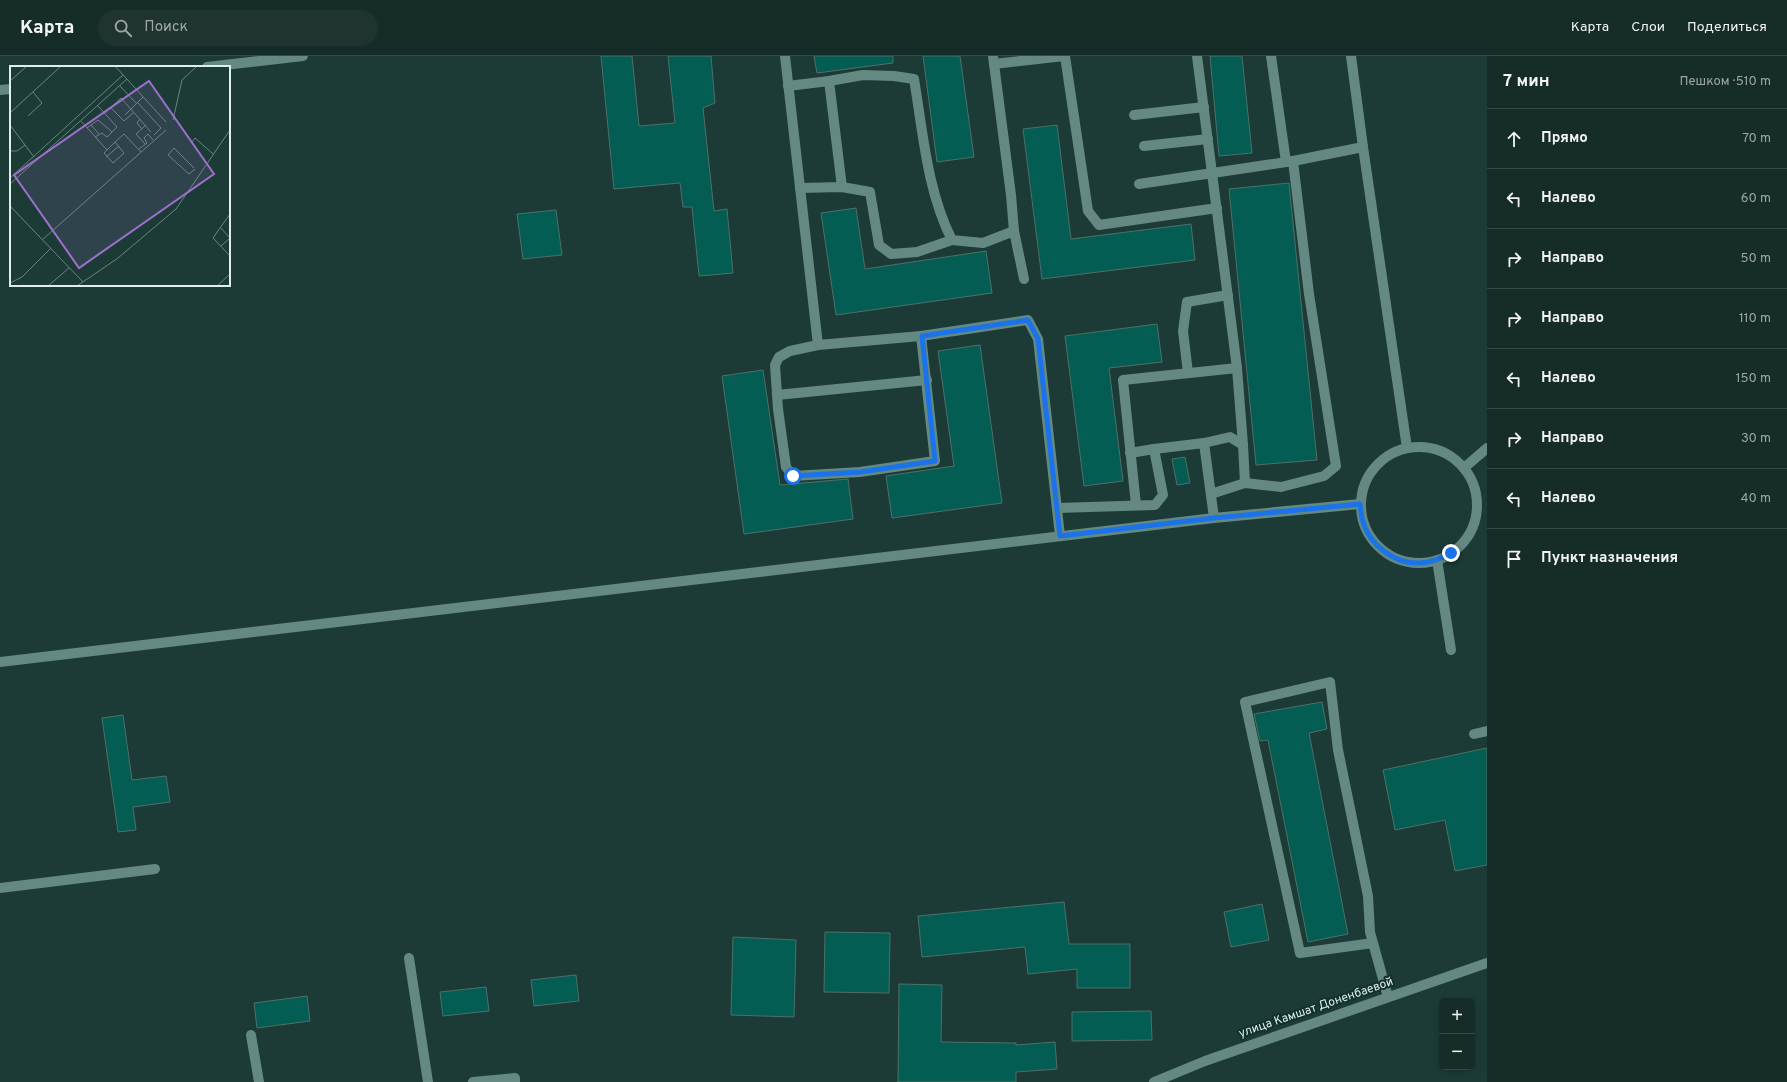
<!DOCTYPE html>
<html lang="ru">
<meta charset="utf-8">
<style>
:root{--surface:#162c28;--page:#1f3430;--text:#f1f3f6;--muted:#9ea7a8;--line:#354845}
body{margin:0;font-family:Overpass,sans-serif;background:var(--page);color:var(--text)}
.controls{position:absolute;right:12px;bottom:12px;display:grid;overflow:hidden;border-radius:6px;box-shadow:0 2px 6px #0003}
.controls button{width:36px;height:36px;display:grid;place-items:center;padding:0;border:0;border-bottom:1px solid var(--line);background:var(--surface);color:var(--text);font:20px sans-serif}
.stop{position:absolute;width:12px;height:12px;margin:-9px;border:3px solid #1a73e8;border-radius:50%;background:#fff}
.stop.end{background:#1a73e8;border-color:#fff;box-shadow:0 1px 4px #0008}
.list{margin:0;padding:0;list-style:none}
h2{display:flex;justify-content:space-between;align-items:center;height:52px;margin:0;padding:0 16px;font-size:17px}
h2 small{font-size:13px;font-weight:400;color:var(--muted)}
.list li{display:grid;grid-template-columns:26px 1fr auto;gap:12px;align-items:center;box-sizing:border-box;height:60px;padding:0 16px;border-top:1px solid var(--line)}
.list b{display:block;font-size:15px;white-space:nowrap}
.list em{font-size:13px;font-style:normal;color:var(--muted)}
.icon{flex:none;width:22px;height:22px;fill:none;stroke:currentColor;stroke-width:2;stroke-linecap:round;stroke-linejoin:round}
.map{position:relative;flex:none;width:1487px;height:1026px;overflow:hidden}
header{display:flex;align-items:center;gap:24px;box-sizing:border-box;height:56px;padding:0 20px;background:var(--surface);border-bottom:1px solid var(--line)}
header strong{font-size:19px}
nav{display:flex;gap:22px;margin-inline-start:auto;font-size:14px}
.search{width:280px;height:36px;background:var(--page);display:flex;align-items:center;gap:10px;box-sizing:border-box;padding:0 14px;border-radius:22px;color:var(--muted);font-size:15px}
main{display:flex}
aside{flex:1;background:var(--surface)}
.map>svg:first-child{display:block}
.building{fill:#045d52;stroke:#4f6f69}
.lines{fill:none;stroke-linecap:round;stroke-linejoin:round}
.minor{stroke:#648982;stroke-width:10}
.route{stroke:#1a73e8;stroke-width:5}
.labels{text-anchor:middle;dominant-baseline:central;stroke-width:4;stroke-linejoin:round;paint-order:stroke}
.street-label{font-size:12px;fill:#ddeeeb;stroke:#12312c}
.inset-road{fill:none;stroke:#6a837e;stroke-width:1}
.view{fill:#9d70ce;fill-opacity:0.15;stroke:#9d70ce;stroke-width:2}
.inset-edge{fill:none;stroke:#ddeeeb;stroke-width:2}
</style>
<header>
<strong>Карта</strong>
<div class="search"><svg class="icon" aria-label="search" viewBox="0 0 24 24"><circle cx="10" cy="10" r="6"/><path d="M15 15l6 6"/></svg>Поиск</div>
<nav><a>Карта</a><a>Слои</a><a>Поделиться</a></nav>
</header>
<main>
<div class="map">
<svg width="1487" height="1026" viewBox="0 0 1487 1026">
<rect width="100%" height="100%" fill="#1d3b36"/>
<g class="building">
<path d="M 601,0 L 632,0 L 639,70 L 675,67 L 668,0 L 711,0 L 715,47 L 703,52 L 714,155 L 727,153 L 733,217 L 699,220 L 692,151 L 683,151 L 680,127 L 614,133 Z"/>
<path d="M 814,0 L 893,0 L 893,7 L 817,17 Z"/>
<path d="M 923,0 L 960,0 L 974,101 L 937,106 Z"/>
<path d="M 1210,0 L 1242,0 L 1252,97 L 1219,100 Z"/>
<path d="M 1057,69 L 1071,183 L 1191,168 L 1195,204 L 1042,223 L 1023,73 Z"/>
<path d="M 1289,127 L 1317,404 L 1256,409 L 1229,133 Z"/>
<path d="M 856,152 L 865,213 L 986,195 L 992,237 L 836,259 L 821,157 Z"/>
<path d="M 556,154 L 562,199 L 523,203 L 517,158 Z"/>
<path d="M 1157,268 L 1162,306 L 1109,312 L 1123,425 L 1084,430 L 1065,280 Z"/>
<path d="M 980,289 L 1002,447 L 892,462 L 886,420 L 954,410 L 938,295 Z"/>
<path d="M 763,314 L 780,429 L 848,423 L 853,463 L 744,478 L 722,320 Z"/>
<path d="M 1185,401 L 1190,427 L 1177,429 L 1172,403 Z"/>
<path d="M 1322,646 L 1327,673 L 1309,677 L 1348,878 L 1308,886 L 1268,684 L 1260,685 L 1254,658 Z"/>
<path d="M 123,659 L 132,724 L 166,720 L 170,746 L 133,751 L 136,774 L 118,776 L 102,662 Z"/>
<path d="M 1487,692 L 1487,809 L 1455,815 L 1445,764 L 1395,774 L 1383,714 Z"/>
<path d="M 1064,846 L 1069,888 L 1130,888 L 1130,932 L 1077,932 L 1077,913 L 1028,918 L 1025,891 L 922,901 L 918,860 Z"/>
<path d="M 1262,848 L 1269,884 L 1231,891 L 1224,856 Z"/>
<path d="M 825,876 L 890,877 L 889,937 L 824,936 Z"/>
<path d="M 733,881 L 796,884 L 794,961 L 731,959 Z"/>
<path d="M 576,919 L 579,945 L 534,950 L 531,924 Z"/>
<path d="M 899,928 L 942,929 L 941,986 L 1016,987 L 1016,989 L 1055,986 L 1057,1013 L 1016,1016 L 1016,1026 L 898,1026 Z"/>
<path d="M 486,931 L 489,955 L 443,960 L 440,936 Z"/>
<path d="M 307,940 L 310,965 L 257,972 L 254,947 Z"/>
<path d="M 1151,955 L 1152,984 L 1072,985 L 1072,956 Z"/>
</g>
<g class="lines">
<g class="minor">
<path d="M 785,0 L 818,289"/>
<path d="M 1065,0 L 1088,155 L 1099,169 L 1217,152"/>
<path d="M 1197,0 L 1237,312 L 1243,389"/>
<path d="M 1271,0 L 1286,106"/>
<path d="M 1351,0 L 1363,91 L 1407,392"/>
<path d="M 994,8 L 1064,0"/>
<path d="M 207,11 L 303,0"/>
<path d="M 829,25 L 842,131"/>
<path d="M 788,30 L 829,25 L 863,19 L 894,20 L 914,23 C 923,76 927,135 952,184 L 983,187 L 1014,175 L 1011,139 L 993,0"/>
<path d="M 0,34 L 11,33"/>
<path d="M 1134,59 L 1204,51"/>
<path d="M 1144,90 L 1208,83"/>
<path d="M 1139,128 L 1293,105 L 1363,91"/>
<path d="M 800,132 L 842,131 L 870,136 L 879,189 L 891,198 L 917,196 L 952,184"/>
<path d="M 1014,175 L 1024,223"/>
<path d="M 921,280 L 935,405 L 860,416 L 793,420 L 786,411 L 778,353 L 775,309 L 779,301 L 790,295 L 818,289 Z"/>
<path d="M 921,280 L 1028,264 L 1038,283 L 1060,480"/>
<path d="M 1188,317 L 1183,275 L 1187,246 L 1228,239"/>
<path d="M 777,339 L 927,324"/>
<path d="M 1204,387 L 1230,381 L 1243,389 L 1245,427 L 1211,438"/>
<circle cx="1419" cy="449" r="58"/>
<path d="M 1130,397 L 1154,393"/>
<path d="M 1464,412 L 1487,392"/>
<path d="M 1245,427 L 1281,431 L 1324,420 L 1336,410 L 1309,238 L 1293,105"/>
<path d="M 1136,449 L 1123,324 L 1237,312"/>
<path d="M 1057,452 L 1155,449 L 1163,439 L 1154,393 L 1204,387 L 1214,462"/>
<path d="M 1437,504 L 1451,594"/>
<path d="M 0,606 L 1214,462 L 1360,448"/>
<path d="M 1474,678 L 1487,675"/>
<path d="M 0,832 L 155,813"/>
<path d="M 1373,887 L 1300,897 L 1245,646 L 1330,626 L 1338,694 L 1368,840 L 1370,876 L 1388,941"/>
<path d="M 409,902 L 428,1026"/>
<path d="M 251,979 L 259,1026"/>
<path d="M 473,1026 L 515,1022 L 515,1026"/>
<path d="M 1154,1026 L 1205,1005 L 1487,907"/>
</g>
</g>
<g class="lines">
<path class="route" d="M 793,420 L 860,416 L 935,405 L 922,280 L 1028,264 L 1038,283 L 1060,480 L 1214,462 L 1360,448 C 1361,454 1361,460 1363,466 C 1370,489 1394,508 1419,507 C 1431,507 1441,502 1451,497"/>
</g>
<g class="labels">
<g class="street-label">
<text transform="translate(1316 952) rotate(-19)">улица Камшат Доненбаевой</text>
</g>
</g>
<g transform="translate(10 10)">
<rect width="220" height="220" fill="#1d3b36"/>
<path class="inset-road" d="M 105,0 L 156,56M 0,15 L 17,0M 110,20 L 127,38M 128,37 L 151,62 L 144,69M 101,42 L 114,55 L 124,46M 0,47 L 51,0M 95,47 L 111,32 L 141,66M 115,49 L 133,31M 18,50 L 32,37 L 23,26M 130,53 L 127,57 L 132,63M 163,54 L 172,14 L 187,0M 71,55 L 97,84M 0,59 L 24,91M 81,59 L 89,68M 77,62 L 88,54 L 102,66 L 107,61 L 88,40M 85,71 L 92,67 L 97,71 L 102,66M 105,76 L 114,87 L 103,97 L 94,87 ZM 105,76 L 114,68 L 131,86M 181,77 L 185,72 L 203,88M 135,78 L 126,68 L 136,59M 129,83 L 137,77 L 134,72 L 138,68 L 143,74M 0,85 L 7,85 L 15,79M 96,91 L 109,80M 184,102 L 164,82 L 158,89 L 179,108 L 185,103M 0,112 L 113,9M 0,118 L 117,13M 0,140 L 73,216M 220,148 L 203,172 L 220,190M 210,161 L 220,172M 32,174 L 156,64M 211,180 L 220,172M 0,217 L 12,211 L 41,182M 38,220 L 59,202M 67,220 L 108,192 L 166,143 L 220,64M 207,220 L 220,208"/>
<path class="view" d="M 139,15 L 204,108 L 69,202 L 4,109 Z"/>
<rect width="220" height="220" class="inset-edge"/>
</g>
</svg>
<div class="controls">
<button>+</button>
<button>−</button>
</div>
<div class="stop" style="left:793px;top:420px"></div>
<div class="stop end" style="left:1451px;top:497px"></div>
</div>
<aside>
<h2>7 мин<small>Пешком · 510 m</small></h2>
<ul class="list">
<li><svg class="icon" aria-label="ahead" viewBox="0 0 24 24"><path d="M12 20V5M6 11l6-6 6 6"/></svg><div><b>Прямо</b></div><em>70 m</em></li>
<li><svg class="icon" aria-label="left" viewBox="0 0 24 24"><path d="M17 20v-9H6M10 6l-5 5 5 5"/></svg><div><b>Налево</b></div><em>60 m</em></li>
<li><svg class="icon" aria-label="right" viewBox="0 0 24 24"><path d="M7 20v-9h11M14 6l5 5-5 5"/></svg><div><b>Направо</b></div><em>50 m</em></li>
<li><svg class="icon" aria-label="right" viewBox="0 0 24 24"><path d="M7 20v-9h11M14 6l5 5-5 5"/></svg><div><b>Направо</b></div><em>110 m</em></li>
<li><svg class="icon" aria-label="left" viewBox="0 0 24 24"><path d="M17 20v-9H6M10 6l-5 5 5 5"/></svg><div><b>Налево</b></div><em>150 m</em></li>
<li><svg class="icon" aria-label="right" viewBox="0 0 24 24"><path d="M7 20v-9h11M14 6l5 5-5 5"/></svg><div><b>Направо</b></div><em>30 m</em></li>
<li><svg class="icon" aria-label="left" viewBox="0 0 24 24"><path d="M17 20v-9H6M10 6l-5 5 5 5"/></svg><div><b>Налево</b></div><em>40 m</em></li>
<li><svg class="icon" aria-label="arrive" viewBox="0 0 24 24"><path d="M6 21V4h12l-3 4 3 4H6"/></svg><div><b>Пункт назначения</b></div></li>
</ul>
</aside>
</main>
